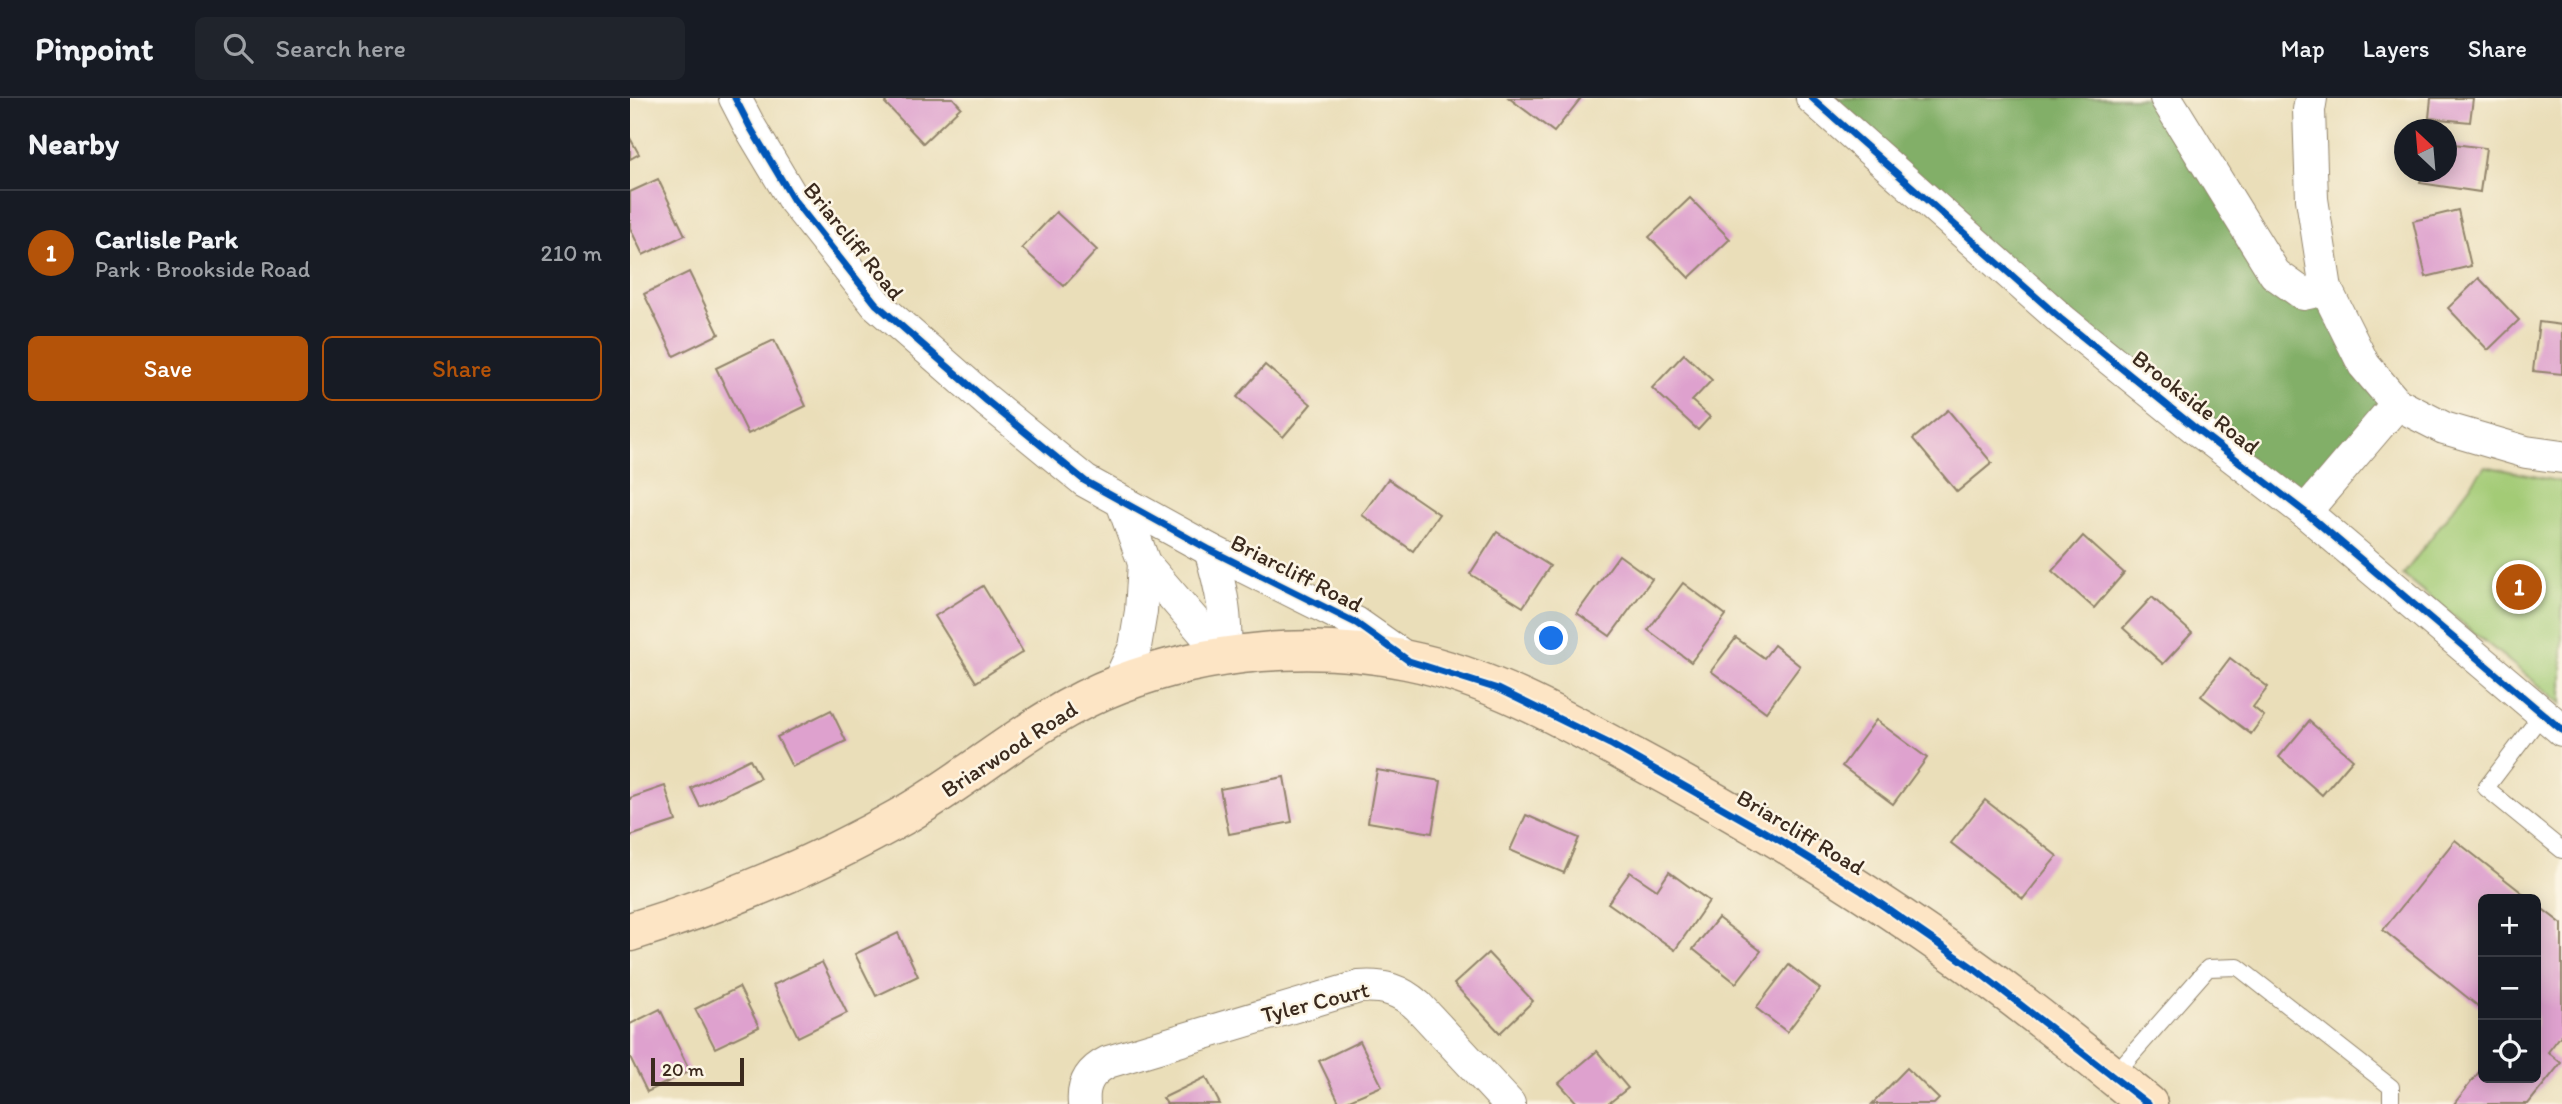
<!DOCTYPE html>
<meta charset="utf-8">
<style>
:root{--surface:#171b24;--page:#20242c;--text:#f1f3f6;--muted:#9ea1a6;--line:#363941;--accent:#b45309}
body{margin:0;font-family:Itim,sans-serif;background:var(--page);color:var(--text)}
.controls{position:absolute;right:21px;bottom:21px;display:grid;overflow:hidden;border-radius:10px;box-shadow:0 4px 18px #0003}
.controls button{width:63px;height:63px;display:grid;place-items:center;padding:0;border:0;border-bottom:2px solid var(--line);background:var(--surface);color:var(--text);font:35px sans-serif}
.compass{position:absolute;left:1764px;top:21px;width:63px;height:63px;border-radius:50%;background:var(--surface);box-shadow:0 4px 18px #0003;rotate:334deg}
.scale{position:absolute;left:21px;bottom:18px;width:93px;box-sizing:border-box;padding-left:7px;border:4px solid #3b2a1e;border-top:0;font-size:19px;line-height:24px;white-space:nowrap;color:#3b2a1e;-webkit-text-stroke:5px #fcf5e5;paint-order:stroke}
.you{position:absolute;left:922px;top:541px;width:24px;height:24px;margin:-18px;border:5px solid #fff;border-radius:50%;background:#1a73e8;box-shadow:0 0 0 10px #1a73e833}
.badge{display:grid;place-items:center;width:46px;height:46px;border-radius:50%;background:var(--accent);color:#fff;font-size:23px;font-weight:700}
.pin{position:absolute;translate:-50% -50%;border:4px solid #fff;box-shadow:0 2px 7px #0006}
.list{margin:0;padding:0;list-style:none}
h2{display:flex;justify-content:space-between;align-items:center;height:91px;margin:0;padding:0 28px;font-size:30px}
h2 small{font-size:23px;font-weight:400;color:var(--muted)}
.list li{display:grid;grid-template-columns:46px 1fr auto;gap:21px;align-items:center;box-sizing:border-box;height:126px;padding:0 28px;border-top:2px solid var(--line)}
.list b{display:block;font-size:26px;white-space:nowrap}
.list p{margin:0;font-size:23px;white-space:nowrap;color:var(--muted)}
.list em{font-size:23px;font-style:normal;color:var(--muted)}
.actions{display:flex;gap:14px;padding:21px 28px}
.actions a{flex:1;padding:16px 0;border:2px solid var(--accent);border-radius:10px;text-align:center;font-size:24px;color:var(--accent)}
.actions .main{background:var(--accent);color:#fff}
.icon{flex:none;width:38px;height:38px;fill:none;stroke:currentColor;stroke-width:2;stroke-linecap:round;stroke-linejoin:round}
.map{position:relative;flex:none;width:1932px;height:1006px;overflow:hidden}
header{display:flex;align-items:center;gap:42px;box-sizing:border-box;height:98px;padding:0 35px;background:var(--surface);border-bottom:2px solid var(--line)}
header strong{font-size:33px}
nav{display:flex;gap:38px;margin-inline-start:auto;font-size:24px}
.search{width:490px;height:63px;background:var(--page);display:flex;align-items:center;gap:18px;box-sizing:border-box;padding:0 24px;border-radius:10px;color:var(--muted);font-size:26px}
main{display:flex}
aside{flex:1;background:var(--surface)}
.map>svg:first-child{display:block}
.green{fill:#a3cb76;stroke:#6f7a4a;stroke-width:2}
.forest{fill:#82af67;stroke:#5e6c42;stroke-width:2}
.building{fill:#dea1ce}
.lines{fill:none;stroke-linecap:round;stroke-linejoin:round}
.lane-casing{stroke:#92846c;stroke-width:18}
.street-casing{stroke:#92846c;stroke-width:34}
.secondary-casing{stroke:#92846c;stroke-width:41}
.lane{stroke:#fff;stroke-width:16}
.street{stroke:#fff;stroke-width:32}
.secondary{stroke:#fde5c5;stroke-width:38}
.cycleway-casing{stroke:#fcf5e5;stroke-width:11}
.cycleway{stroke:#0057b8;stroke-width:7}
.labels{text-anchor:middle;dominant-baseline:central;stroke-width:5;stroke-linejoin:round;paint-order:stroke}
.street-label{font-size:23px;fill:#3b2a1e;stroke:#fcf5e5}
</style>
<header>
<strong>Pinpoint</strong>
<div class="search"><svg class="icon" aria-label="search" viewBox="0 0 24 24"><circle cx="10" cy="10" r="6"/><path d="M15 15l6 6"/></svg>Search here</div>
<nav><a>Map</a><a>Layers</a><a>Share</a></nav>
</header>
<main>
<aside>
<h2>Nearby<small></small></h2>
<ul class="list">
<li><span class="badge">1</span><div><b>Carlisle Park</b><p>Park · Brookside Road</p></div><em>210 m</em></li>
</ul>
<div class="actions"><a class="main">Save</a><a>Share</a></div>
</aside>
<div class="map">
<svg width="1932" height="1006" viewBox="0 0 1932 1006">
<rect width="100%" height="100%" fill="#fcf5e5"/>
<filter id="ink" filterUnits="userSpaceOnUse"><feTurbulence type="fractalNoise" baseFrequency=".0143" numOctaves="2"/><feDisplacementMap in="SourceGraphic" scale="14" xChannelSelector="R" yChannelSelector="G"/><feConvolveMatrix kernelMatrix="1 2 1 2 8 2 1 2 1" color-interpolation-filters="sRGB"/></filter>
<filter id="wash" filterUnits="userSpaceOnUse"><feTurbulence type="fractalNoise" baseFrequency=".00686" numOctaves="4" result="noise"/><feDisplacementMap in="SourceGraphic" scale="28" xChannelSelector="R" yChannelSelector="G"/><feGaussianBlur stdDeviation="1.57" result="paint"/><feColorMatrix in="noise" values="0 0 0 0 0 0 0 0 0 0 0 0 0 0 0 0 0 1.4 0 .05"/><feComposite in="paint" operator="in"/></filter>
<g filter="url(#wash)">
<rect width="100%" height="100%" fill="#eadeb9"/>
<path class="green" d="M 1855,368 L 1932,384 L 1932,606 L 1773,477 Z"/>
<path class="forest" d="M 1167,0 L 1541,0 L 1645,176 L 1696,191 L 1767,306 L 1675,414 Z"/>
<g id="blocks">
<g class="building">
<path d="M 259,0 L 323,0 L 331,9 L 293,45 L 255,5 Z"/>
<path d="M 879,0 L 951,0 L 924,34 Z"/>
<path d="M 1801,0 L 1843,0 L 1840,24 L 1799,20 Z"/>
<path d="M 0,40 L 9,56 L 0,61 Z"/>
<path d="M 1816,45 L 1856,50 L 1850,94 L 1790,85 L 1792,74 L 1816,74 Z"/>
<path d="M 28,81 L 55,137 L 13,157 L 0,130 L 0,94 Z"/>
<path d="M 1060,100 L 1100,141 L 1059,180 L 1019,139 Z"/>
<path d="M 1828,112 L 1841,168 L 1796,179 L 1783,123 Z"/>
<path d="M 426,114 L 467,152 L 434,188 L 392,150 Z"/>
<path d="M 59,174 L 89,236 L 44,258 L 14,196 Z"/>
<path d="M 1849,180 L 1889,222 L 1858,252 L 1818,210 Z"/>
<path d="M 1909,224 L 1932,227 L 1932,276 L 1903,273 Z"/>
<path d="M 144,242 L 176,308 L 118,336 L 86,270 Z"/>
<path d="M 1054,256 L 1082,282 L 1062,303 L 1080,319 L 1068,332 L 1022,290 Z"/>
<path d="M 635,267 L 681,306 L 653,339 L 607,299 Z"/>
<path d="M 1318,312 L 1362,365 L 1327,394 L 1283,341 Z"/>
<path d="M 758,381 L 809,416 L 783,453 L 732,417 Z"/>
<path d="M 867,434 L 920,468 L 893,509 L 840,476 Z"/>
<path d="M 1453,438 L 1494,475 L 1464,510 L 1422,473 Z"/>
<path d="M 989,457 L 1022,481 L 980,538 L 947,515 Z"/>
<path d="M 1053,485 L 1096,517 L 1061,564 L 1018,532 Z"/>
<path d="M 353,488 L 393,554 L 346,584 L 305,518 Z"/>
<path d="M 1522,499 L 1562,535 L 1533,566 L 1493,530 Z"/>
<path d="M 1106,540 L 1134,560 L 1144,547 L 1170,568 L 1136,614 L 1081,573 Z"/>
<path d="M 1600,560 L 1638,589 L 1623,609 L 1634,618 L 1621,636 L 1571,598 Z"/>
<path d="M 201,612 L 216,643 L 162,669 L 147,639 Z"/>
<path d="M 1246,622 L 1297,660 L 1263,706 L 1212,668 Z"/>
<path d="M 1679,623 L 1723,661 L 1692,697 L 1649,659 Z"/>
<path d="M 120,661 L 130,680 L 70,709 L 61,690 Z"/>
<path d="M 747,672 L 811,683 L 802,735 L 738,724 Z"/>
<path d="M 654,679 L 662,724 L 599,736 L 590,691 Z"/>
<path d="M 35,688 L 46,723 L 0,738 L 0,700 Z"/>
<path d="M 1355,702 L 1427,758 L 1393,801 L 1321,745 Z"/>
<path d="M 896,717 L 949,740 L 934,775 L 880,752 Z"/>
<path d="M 1825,742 L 1900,801 L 1853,801 L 1853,912 L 1753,832 Z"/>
<path d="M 1000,774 L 1027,792 L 1039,774 L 1079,803 L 1045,852 L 978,805 Z"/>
<path d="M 1906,806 L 1932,826 L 1932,936 L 1918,954 L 1931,965 L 1898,1006 L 1824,1006 L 1853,969 L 1853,980 L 1906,980 Z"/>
<path d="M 1088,820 L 1131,853 L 1106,885 L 1063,851 Z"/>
<path d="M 268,835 L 288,878 L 246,898 L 225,856 Z"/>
<path d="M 858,855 L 903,903 L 870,935 L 824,886 Z"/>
<path d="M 192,864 L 217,915 L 168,939 L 143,887 Z"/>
<path d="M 1159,867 L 1190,891 L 1157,934 L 1126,910 Z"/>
<path d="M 109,889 L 129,929 L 85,950 L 65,911 Z"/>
<path d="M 30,911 L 60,973 L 17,994 L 0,959 L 0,926 Z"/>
<path d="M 730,943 L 752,988 L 710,1006 L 689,963 Z"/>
<path d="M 967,953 L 998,990 L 978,1006 L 948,1006 L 929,985 Z"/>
<path d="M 1277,970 L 1309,1001 L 1304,1006 L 1242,1006 Z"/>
<path d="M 576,979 L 590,1006 L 537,1006 L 533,1000 Z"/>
</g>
</g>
</g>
<g filter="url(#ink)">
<use href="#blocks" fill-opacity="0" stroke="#92846c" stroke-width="2"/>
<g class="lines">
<g class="lane-casing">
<g id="lane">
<path d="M 1913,615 L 1856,690 L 1932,752"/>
<path d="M 1483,978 L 1578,870 L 1608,869 L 1761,989 L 1761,1006"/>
</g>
</g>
<g class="street-casing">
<g id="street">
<path d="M 105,0 L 120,29 L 163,101 L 246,206 L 357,303 L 455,383 L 580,452 L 726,525 L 776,560"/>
<path d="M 1182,0 L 1432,222 L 1564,329 L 1675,414 L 1932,632"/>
<path d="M 1536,0 L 1645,176 L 1673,196 L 1696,191"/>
<path d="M 1681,0 L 1679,12 L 1682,101 L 1696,191 L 1734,267 L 1767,306 L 1814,330 L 1896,354 L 1932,359"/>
<path d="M 492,404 L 514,465 L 595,559"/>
<path d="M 1675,414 L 1767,306"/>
<path d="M 580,452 C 592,492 597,517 595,559"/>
<path d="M 487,587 L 505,549 L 511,513 L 514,465"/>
<path d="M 454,1006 C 452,985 460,973 478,964 L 729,889 C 754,887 770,892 788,908 L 879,1006"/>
</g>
</g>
<g class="secondary-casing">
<path id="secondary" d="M 0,834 C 96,804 189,766 276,716 C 348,674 410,616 489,586 C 579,552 682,543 777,562 C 857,578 934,621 1005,660 C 1124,724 1240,794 1349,874 C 1407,916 1462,961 1518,1006"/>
</g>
<use href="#lane" class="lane"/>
<use href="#street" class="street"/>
<use href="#secondary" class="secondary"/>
<g class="cycleway-casing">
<g id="cycleway">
<path d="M 105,0 L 120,29 L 163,101 L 246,206 L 357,303 L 455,383 L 580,452 L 726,525 L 779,563 L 868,591 L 980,646 L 1149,742 L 1232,793 L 1346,872 L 1518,1006"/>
<path d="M 1182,0 L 1432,222 L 1564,329 L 1675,414 L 1932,632"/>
</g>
</g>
<use href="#cycleway" class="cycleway"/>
</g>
</g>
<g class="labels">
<g class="street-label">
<text transform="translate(224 143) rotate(51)">Briarcliff Road</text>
<text transform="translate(1566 304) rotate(38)">Brookside Road</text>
<text transform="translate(667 475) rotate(27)">Briarcliff Road</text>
<text transform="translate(379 651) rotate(-33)">Briarwood Road</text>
<text transform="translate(1171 734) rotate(31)">Briarcliff Road</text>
<text transform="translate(685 904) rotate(-14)">Tyler Court</text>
</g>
</g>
</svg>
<div class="controls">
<button>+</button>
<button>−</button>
<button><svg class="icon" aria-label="locate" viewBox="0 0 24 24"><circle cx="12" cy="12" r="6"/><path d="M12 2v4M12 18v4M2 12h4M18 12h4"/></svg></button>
</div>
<svg class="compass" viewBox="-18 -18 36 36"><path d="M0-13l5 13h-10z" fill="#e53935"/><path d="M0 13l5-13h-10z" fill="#9ea1a6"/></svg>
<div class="scale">20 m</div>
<div class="you"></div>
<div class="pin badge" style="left:1889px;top:489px">1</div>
</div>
</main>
